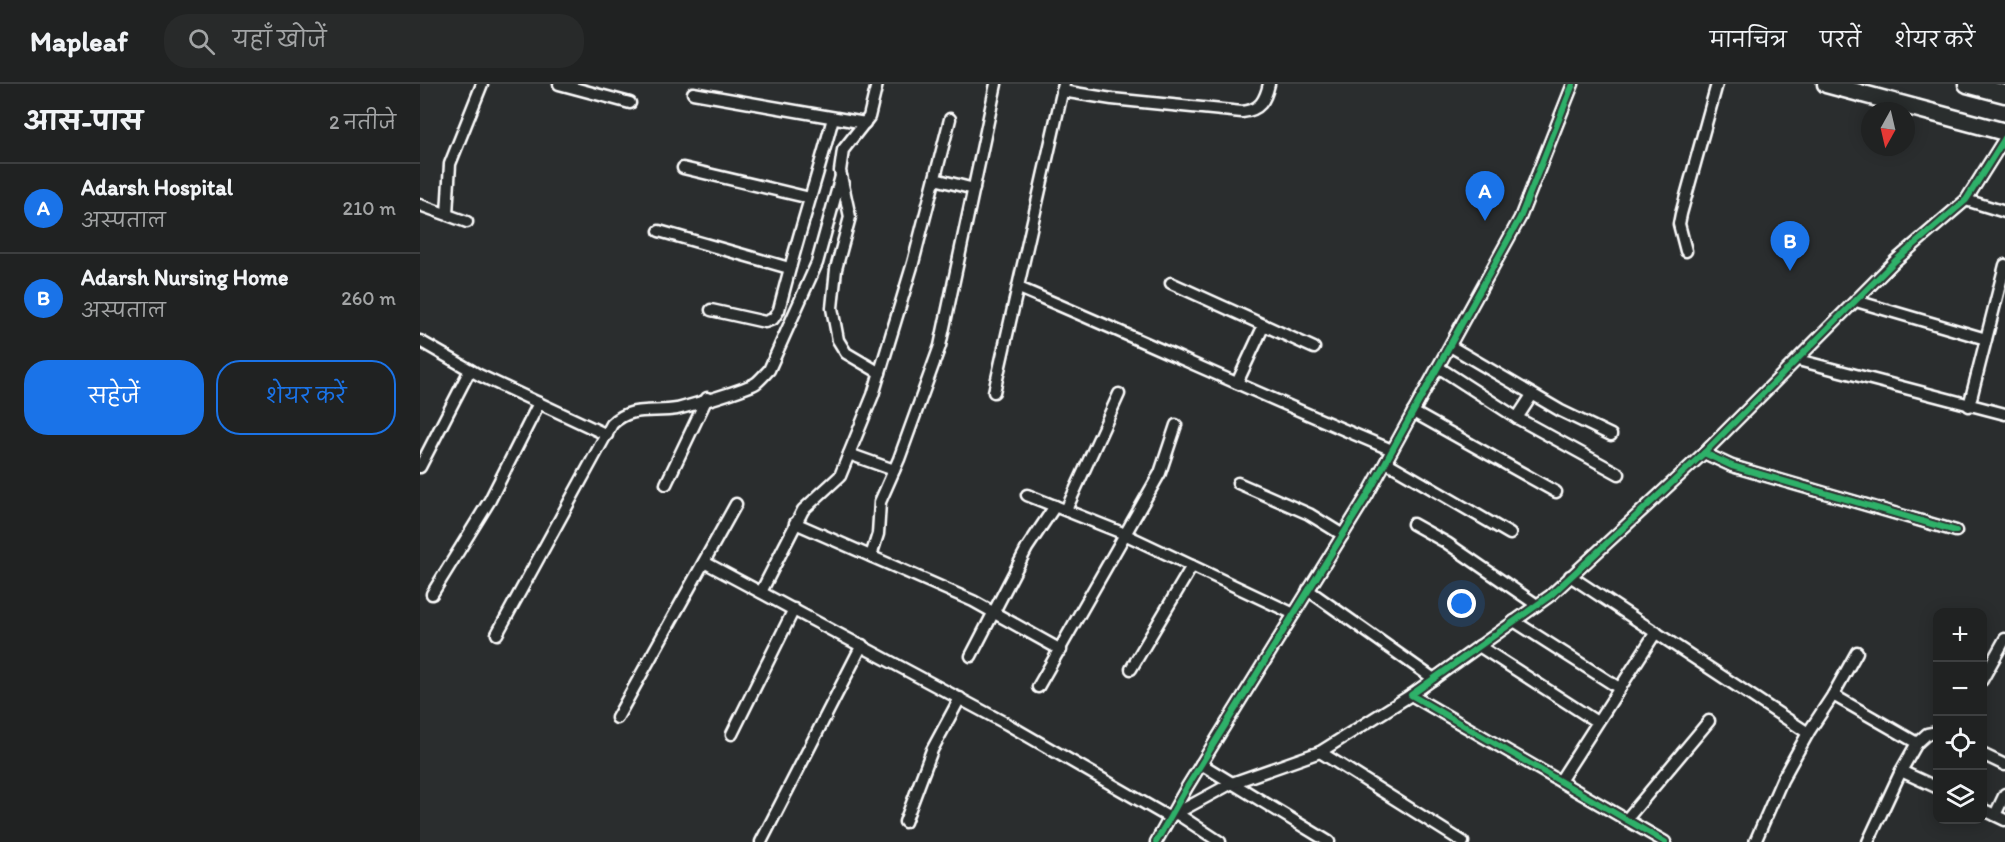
<!DOCTYPE html>
<html lang="hi">
<meta charset="utf-8">
<style>
:root{--surface:#202222;--page:#282a2a;--text:#f1f3f6;--muted:#a2a4a5;--line:#3d3f40;--accent:#1a73e8}
body{margin:0;font-family:Itim,"Playpen Sans Deva",sans-serif;background:var(--page);color:var(--text)}
.controls{position:absolute;right:18px;bottom:18px;display:grid;overflow:hidden;border-radius:12px;box-shadow:0 3px 15px #0003}
.controls button{width:54px;height:54px;display:grid;place-items:center;padding:0;border:0;border-bottom:2px solid var(--line);background:var(--surface);color:var(--text);font:30px sans-serif}
.compass{position:absolute;left:1441px;top:18px;width:54px;height:54px;border-radius:50%;background:var(--surface);box-shadow:0 3px 15px #0003;rotate:188deg}
.you{position:absolute;left:1042px;top:520px;width:21px;height:21px;margin:-15px;border:4px solid #fff;border-radius:50%;background:#1a73e8;box-shadow:0 0 0 9px #1a73e833}
.badge{display:grid;place-items:center;width:39px;height:39px;border-radius:50%;background:var(--accent);color:#fff;font-size:20px;font-weight:700}
.pin{position:absolute;translate:-50% -50px;filter:drop-shadow(0 2px 3px #0008)}
.pin::after{content:'';position:absolute;top:32px;width:21px;height:18px;background:inherit;clip-path:polygon(0 0,100% 0,50% 100%)}
.list{margin:0;padding:0;list-style:none}
h2{display:flex;justify-content:space-between;align-items:center;height:78px;margin:0;padding:0 24px;font-size:26px}
h2 small{font-size:20px;font-weight:400;color:var(--muted)}
.list li{display:grid;grid-template-columns:39px 1fr auto;gap:18px;align-items:center;box-sizing:border-box;height:90px;padding:0 24px;border-top:2px solid var(--line)}
.list b{display:block;font-size:22px;white-space:nowrap}
.list p{margin:0;font-size:20px;white-space:nowrap;color:var(--muted)}
.list em{font-size:20px;font-style:normal;color:var(--muted)}
.actions{display:flex;gap:12px;padding:18px 24px}
.actions a{flex:1;padding:14px 0;border:2px solid var(--accent);border-radius:24px;text-align:center;font-size:21px;color:var(--accent)}
.actions .main{background:var(--accent);color:#fff}
.icon{flex:none;width:33px;height:33px;fill:none;stroke:currentColor;stroke-width:2;stroke-linecap:round;stroke-linejoin:round}
.map{position:relative;flex:none;width:1585px;height:758px;overflow:hidden}
header{display:flex;align-items:center;gap:36px;box-sizing:border-box;height:84px;padding:0 30px;background:var(--surface);border-bottom:2px solid var(--line)}
header strong{font-size:28px}
nav{display:flex;gap:33px;margin-inline-start:auto;font-size:21px}
.search{width:420px;height:54px;background:var(--page);display:flex;align-items:center;gap:15px;box-sizing:border-box;padding:0 21px;border-radius:24px;color:var(--muted);font-size:22px}
main{display:flex}
aside{flex:1;background:var(--surface)}
.map>svg:first-child{display:block}
.lines{fill:none;stroke-linecap:round;stroke-linejoin:round}
.street-casing{stroke:#fff;stroke-width:15}
.primary-casing{stroke:#fff;stroke-width:21}
.street{stroke:#2a2d2e;stroke-width:10}
.primary{stroke:#2a2d2e;stroke-width:16}
.cycleway-casing{stroke:#2a2d2e;stroke-width:10}
.cycleway{stroke:#2db169;stroke-width:6}
</style>
<header>
<strong>Mapleaf</strong>
<div class="search"><svg class="icon" aria-label="search" viewBox="0 0 24 24"><circle cx="10" cy="10" r="6"/><path d="M15 15l6 6"/></svg>यहाँ खोजें</div>
<nav><a>मानचित्र</a><a>परतें</a><a>शेयर करें</a></nav>
</header>
<main>
<aside>
<h2>आस-पास<small>2 नतीजे</small></h2>
<ul class="list">
<li><span class="badge">A</span><div><b>Adarsh Hospital</b><p>अस्पताल</p></div><em>210 m</em></li>
<li><span class="badge">B</span><div><b>Adarsh Nursing Home</b><p>अस्पताल</p></div><em>260 m</em></li>
</ul>
<div class="actions"><a class="main">सहेजें</a><a>शेयर करें</a></div>
</aside>
<div class="map">
<svg width="1585" height="758" viewBox="0 0 1585 758">
<rect width="100%" height="100%" fill="#2a2d2e"/>
<filter id="ink" filterUnits="userSpaceOnUse"><feTurbulence type="fractalNoise" baseFrequency=".0167" numOctaves="2"/><feDisplacementMap in="SourceGraphic" scale="12" xChannelSelector="R" yChannelSelector="G"/><feConvolveMatrix kernelMatrix="1 2 1 2 8 2 1 2 1" color-interpolation-filters="sRGB"/></filter>
<g filter="url(#ink)">
<g class="lines">
<g class="street-casing">
<g id="street">
<path d="M 139,0 L 210,19"/>
<path d="M 457,0 L 449,33 L 423,66 L 420,87 L 430,133 L 416,185 L 412,224 L 418,256 L 426,269 L 460,289"/>
<path d="M 642,7 L 692,15 L 822,28 C 840,26 845,17 849,0"/>
<path d="M 273,9 L 445,39"/>
<path d="M 263,84 L 390,114"/>
<path d="M 515,95 L 554,105"/>
<path d="M 1546,116 L 1585,128"/>
<path d="M 0,121 L 47,138"/>
<path d="M 27,130 L 30,80 L 62,0"/>
<path d="M 239,147 L 369,184"/>
<path d="M 1266,167 L 1259,140 L 1261,130 L 1297,0"/>
<path d="M 751,199 L 894,264"/>
<path d="M 599,204 C 724,257 847,314 972,366"/>
<path d="M 1436,217 L 1566,255"/>
<path d="M 291,226 L 345,238 L 353,235 L 359,226 C 375,161 396,98 413,34"/>
<path d="M 0,257 L 59,291 L 187,351"/>
<path d="M 1030,262 L 1141,327 L 1191,351"/>
<path d="M 1378,276 L 1585,330"/>
<path d="M 1018,283 L 1097,334 L 1199,390"/>
<path d="M 817,299 L 844,241"/>
<path d="M 574,308 L 644,0"/>
<path d="M 1549,322 L 1585,181"/>
<path d="M 993,328 L 1136,408"/>
<path d="M 1097,334 L 1112,311"/>
<path d="M 429,370 L 474,386"/>
<path d="M 966,378 L 1090,450"/>
<path d="M 0,383 L 50,286"/>
<path d="M 818,399 L 889,430 L 923,451"/>
<path d="M 246,400 L 287,314"/>
<path d="M 607,411 L 700,448 L 874,530"/>
<path d="M 646,426 L 699,310"/>
<path d="M 375,439 L 553,517 L 641,566"/>
<path d="M 993,440 L 1027,459 L 1117,521"/>
<path d="M 1536,447 L 1312,382 L 1284,369 L 1475,177 L 1546,116 L 1585,54"/>
<path d="M 451,472 L 458,450 L 460,418 L 479,375 L 520,262 L 576,0"/>
<path d="M 284,478 L 587,640 L 750,734"/>
<path d="M 1150,492 L 1388,649 L 1413,611 L 1497,659 L 1481,687 L 1518,704"/>
<path d="M 888,506 L 1014,595"/>
<path d="M 341,508 L 383,426 L 420,392 L 453,311 L 493,179 L 530,35"/>
<path d="M 12,510 L 70,416 L 119,319"/>
<path d="M 1094,537 L 1199,604"/>
<path d="M 77,550 L 192,340 C 211,321 233,329 257,325 C 269,322 327,305 336,299 C 341,295 345,290 349,286 L 397,179 L 421,92"/>
<path d="M 1059,562 L 1177,638"/>
<path d="M 551,572 L 607,464 L 635,422"/>
<path d="M 711,585 L 772,482"/>
<path d="M 1562,596 L 1585,555"/>
<path d="M 618,603 L 740,389 L 756,341"/>
<path d="M 1413,611 L 1437,568"/>
<path d="M 197,634 L 316,420"/>
<path d="M 312,650 L 374,525"/>
<path d="M 1497,659 L 1507,650 L 1518,648"/>
<path d="M 900,668 L 991,611"/>
<path d="M 1562,670 L 1585,681"/>
<path d="M 781,680 L 909,758"/>
<path d="M 1140,697 L 1236,548"/>
<path d="M 1562,725 L 1585,736"/>
<path d="M 756,729 L 800,758"/>
<path d="M 753,731 L 812,699 L 900,668 L 1043,758"/>
<path d="M 1575,731 L 1585,710"/>
<path d="M 1206,736 L 1289,637"/>
<path d="M 485,738 L 512,666 L 540,614"/>
<path d="M 341,758 L 442,561"/>
<path d="M 736,758 L 767,703 L 948,410 L 1100,134 L 1153,0"/>
<path d="M 1245,758 L 991,611 L 1131,511 L 1284,369"/>
<path d="M 1335,758 L 1362,696 L 1388,649"/>
<path d="M 1448,758 L 1481,687"/>
</g>
</g>
<g class="primary-casing">
<g id="primary">
<path d="M 1406,0 L 1585,48"/>
<path d="M 1547,0 L 1585,10"/>
</g>
</g>
<use href="#street" class="street"/>
<use href="#primary" class="primary"/>
<g class="cycleway-casing">
<g id="cycleway">
<path d="M 1536,447 L 1312,382 L 1284,369 L 1475,177 L 1546,116 L 1585,54"/>
<path d="M 736,758 L 767,703 L 948,410 L 1100,134 L 1153,0"/>
<path d="M 1245,758 L 991,611 L 1131,511 L 1284,369"/>
</g>
</g>
<use href="#cycleway" class="cycleway"/>
</g>
</g>
</svg>
<div class="controls">
<button>+</button>
<button>−</button>
<button><svg class="icon" aria-label="locate" viewBox="0 0 24 24"><circle cx="12" cy="12" r="6"/><path d="M12 2v4M12 18v4M2 12h4M18 12h4"/></svg></button>
<button><svg class="icon" aria-label="layers" viewBox="0 0 24 24"><path d="M12 4l9 5-9 5-9-5zM3 14l9 5 9-5"/></svg></button>
</div>
<svg class="compass" viewBox="-18 -18 36 36"><path d="M0-13l5 13h-10z" fill="#e53935"/><path d="M0 13l5-13h-10z" fill="#a2a4a5"/></svg>
<div class="you"></div>
<div class="pin badge" style="left:1065px;top:137px">A</div>
<div class="pin badge" style="left:1370px;top:187px">B</div>
</div>
</main>
